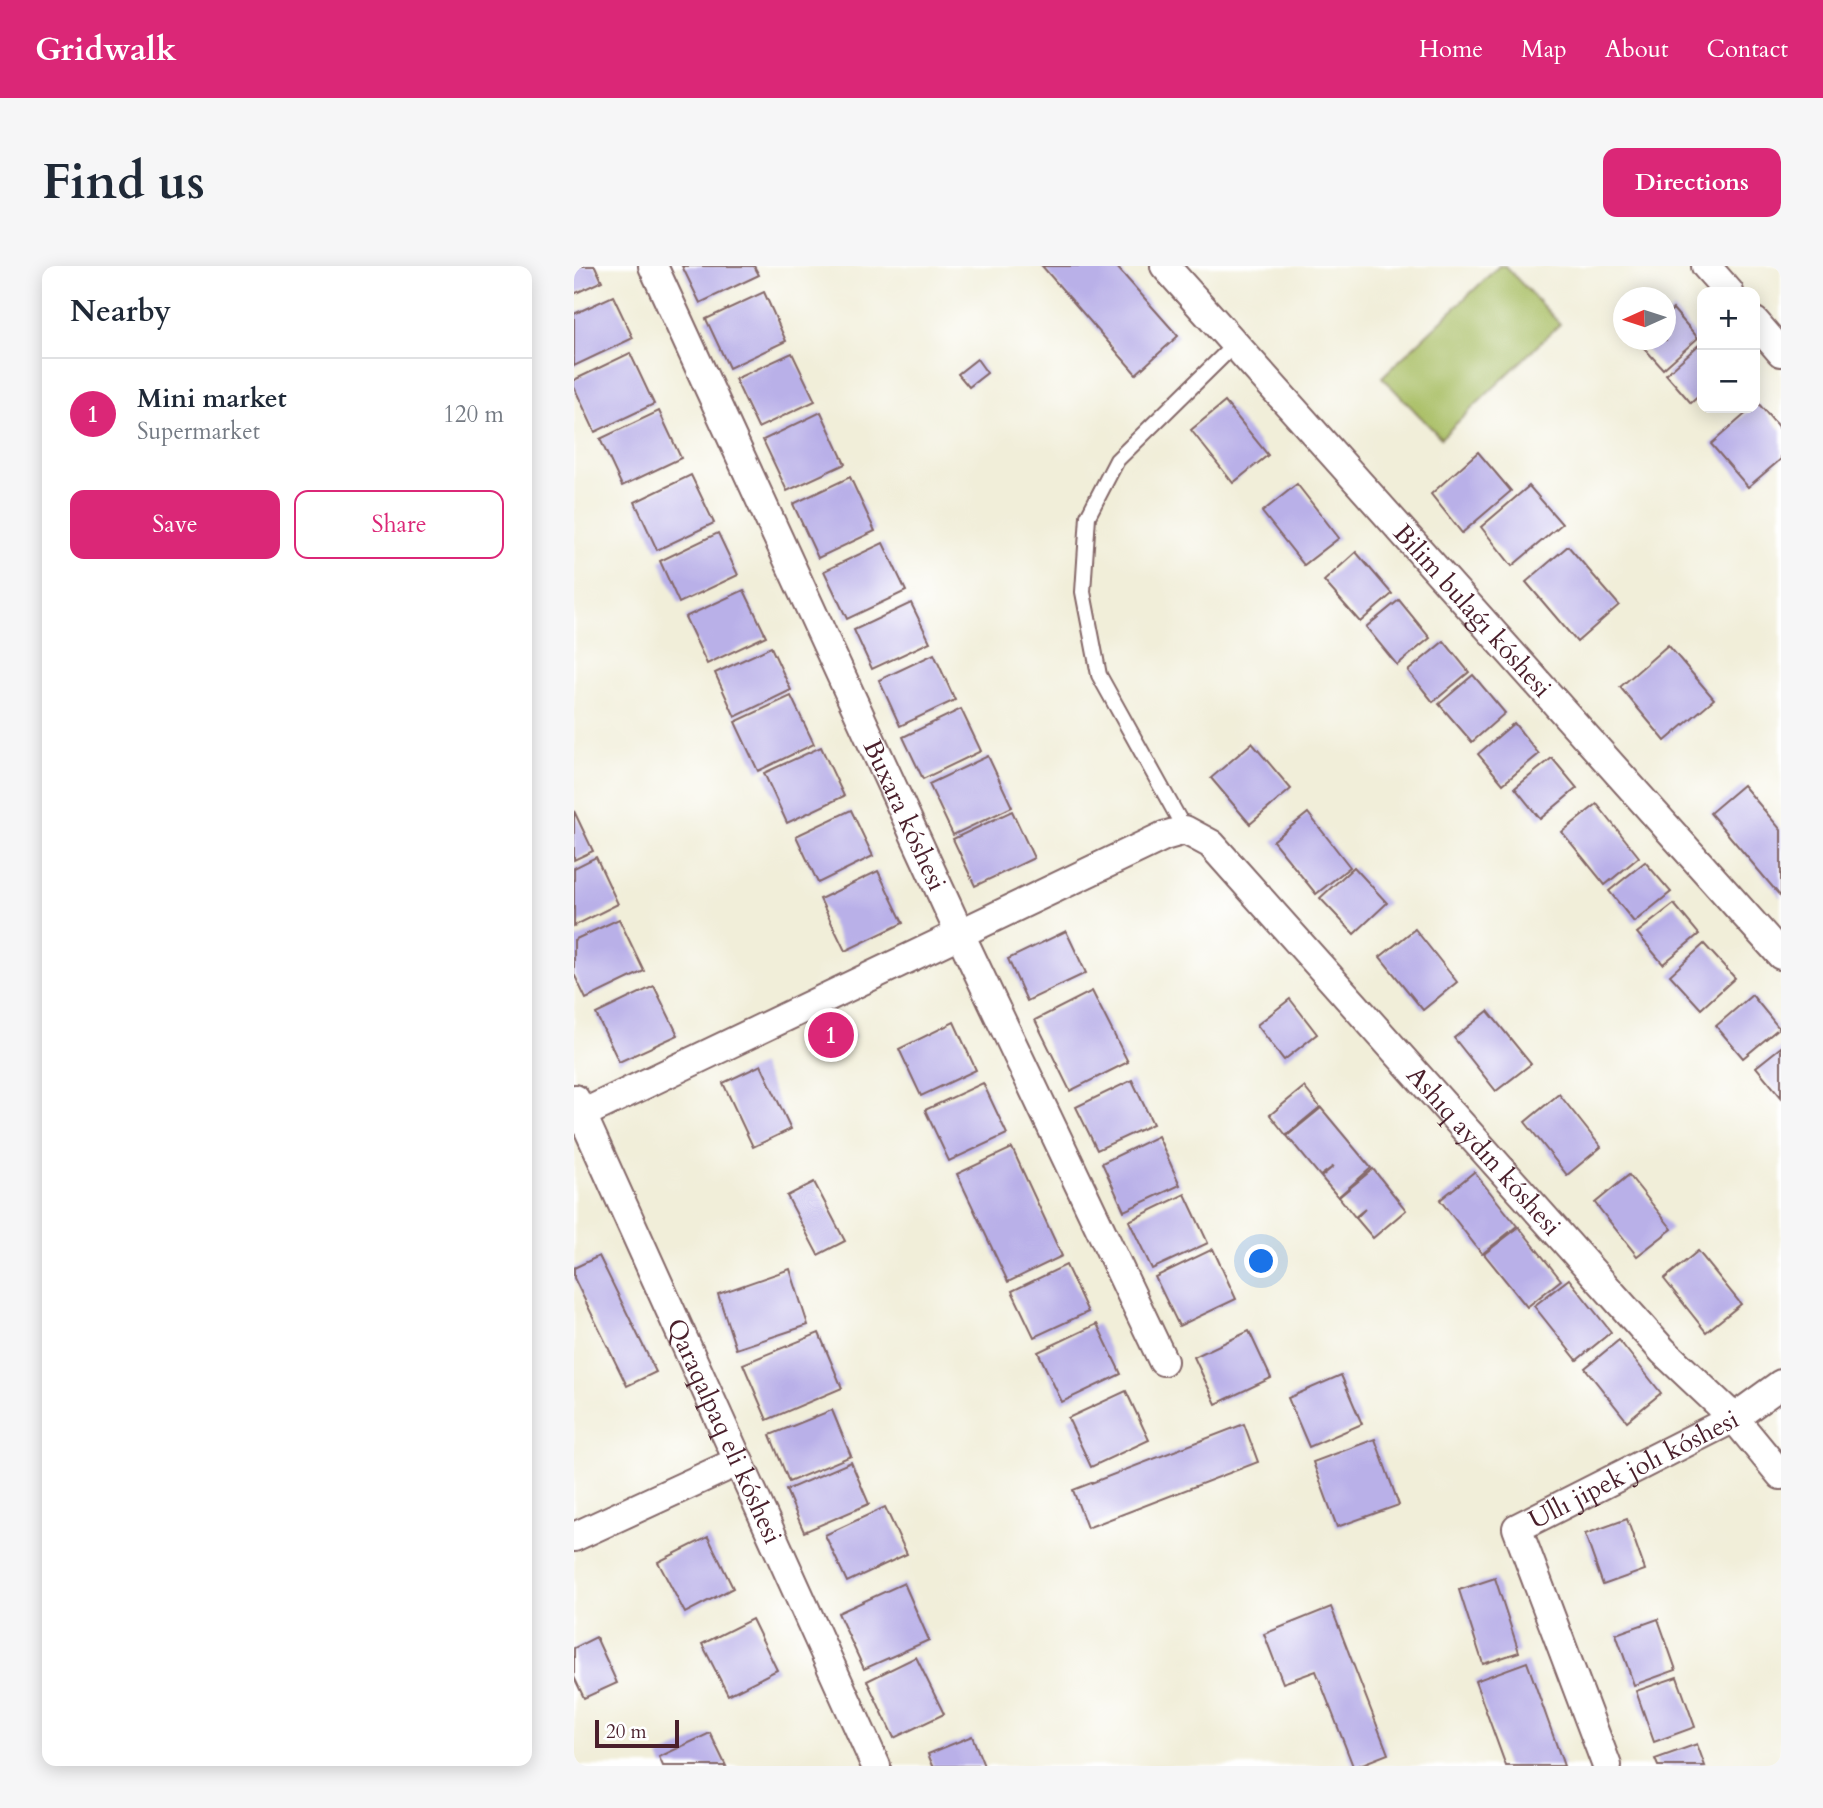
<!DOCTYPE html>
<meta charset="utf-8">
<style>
:root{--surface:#fff;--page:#f6f6f7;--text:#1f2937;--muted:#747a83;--line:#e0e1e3;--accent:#db2777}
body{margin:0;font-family:Cardo,serif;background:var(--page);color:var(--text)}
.controls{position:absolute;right:21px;top:21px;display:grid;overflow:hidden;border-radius:14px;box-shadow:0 4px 18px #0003}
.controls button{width:63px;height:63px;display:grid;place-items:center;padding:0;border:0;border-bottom:2px solid var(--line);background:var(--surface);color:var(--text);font:35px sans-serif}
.compass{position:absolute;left:1039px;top:21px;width:63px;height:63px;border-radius:50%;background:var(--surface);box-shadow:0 4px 18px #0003;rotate:267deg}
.scale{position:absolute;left:21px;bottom:18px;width:84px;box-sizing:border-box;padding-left:7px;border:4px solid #4a1f2b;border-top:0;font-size:19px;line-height:24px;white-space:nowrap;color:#4a1f2b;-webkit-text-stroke:5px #fff;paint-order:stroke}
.you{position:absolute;left:688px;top:996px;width:24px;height:24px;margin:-18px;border:5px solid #fff;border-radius:50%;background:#1a73e8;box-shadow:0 0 0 10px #1a73e833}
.badge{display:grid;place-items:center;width:46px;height:46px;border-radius:50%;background:var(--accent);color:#fff;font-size:23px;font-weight:700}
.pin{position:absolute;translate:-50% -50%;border:4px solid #fff;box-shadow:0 2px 7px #0006}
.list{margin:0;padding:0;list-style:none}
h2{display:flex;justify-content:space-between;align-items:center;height:91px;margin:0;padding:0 28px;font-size:30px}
h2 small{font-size:23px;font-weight:400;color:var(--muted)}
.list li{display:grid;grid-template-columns:46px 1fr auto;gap:21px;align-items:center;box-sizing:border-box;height:112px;padding:0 28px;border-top:2px solid var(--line)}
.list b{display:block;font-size:26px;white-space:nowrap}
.list p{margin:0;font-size:23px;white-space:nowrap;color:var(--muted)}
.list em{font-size:23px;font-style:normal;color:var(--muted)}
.actions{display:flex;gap:14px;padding:21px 28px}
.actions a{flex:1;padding:16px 0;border:2px solid var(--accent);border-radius:14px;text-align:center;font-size:24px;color:var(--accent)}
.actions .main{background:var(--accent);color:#fff}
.map{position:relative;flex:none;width:1207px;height:1500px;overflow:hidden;border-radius:14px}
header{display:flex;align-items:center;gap:42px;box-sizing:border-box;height:98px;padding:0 35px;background:var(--accent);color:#fff}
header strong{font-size:33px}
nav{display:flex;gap:38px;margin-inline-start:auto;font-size:24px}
.intro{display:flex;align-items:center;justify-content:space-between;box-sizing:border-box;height:168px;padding:0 42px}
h1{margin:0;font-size:49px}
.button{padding:18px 32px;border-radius:14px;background:var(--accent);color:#fff;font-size:24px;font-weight:700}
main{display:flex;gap:42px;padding:0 42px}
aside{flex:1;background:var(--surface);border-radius:14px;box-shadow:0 4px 18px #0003}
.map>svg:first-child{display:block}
.green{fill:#a8be63;stroke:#796e47;stroke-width:2}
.building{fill:#b9b0e8}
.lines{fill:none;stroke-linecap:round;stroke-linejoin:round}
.lane-casing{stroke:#846768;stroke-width:18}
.street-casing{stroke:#846768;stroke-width:32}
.lane{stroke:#fff;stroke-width:14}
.street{stroke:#fff;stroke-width:28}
.labels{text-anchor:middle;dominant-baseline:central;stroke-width:6;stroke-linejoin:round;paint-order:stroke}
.street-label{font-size:26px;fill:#4a1f2b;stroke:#fff}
</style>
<header>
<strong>Gridwalk</strong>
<nav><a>Home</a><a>Map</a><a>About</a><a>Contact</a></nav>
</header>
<div class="intro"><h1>Find us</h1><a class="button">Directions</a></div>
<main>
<aside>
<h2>Nearby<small></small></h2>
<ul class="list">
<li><span class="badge">1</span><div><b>Mini market</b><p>Supermarket</p></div><em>120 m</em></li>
</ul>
<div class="actions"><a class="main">Save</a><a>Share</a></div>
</aside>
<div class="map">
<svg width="1207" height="1500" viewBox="0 0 1207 1500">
<rect width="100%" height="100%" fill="#fff"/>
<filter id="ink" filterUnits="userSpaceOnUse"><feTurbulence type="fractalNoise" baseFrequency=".0143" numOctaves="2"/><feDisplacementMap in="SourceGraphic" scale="14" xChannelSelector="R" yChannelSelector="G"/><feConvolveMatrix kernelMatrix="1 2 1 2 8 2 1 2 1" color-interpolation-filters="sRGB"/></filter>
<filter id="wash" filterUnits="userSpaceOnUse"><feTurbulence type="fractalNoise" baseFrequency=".00686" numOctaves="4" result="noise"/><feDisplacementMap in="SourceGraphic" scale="28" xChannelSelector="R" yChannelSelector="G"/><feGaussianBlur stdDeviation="1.57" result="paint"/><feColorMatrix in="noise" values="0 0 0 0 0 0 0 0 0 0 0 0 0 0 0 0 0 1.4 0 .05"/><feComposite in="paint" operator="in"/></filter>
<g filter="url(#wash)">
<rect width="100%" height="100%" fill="#f1eed9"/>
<path class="green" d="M 925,0 L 931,0 L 986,58 L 867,172 L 808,111 Z"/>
<g id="blocks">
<g class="building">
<path d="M 0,0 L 21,0 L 28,15 L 0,28 Z"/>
<path d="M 108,0 L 180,0 L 185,9 L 126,37 Z"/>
<path d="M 468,0 L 542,0 L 604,70 L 562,108 Z"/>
<path d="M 190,26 L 212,75 L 155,102 L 132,53 Z"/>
<path d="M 39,30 L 59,72 L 0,100 L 0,48 Z"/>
<path d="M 1099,43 L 1124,72 L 1089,103 L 1063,74 L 1092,74 L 1092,50 Z"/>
<path d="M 1128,76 L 1128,127 L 1117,137 L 1092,108 Z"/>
<path d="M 56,87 L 80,138 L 21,166 L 0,121 L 0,114 Z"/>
<path d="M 218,87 L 241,135 L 184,162 L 161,113 Z"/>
<path d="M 403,93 L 413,107 L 395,121 L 384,108 Z"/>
<path d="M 651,136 L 694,189 L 659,217 L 617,164 Z"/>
<path d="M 1184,137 L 1207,164 L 1207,193 L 1174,221 L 1137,178 Z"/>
<path d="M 85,145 L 107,192 L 48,220 L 26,173 Z"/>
<path d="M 247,146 L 271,198 L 213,225 L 189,174 Z"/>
<path d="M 904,186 L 937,225 L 888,267 L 857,228 Z"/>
<path d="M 117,209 L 140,257 L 83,284 L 61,236 Z"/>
<path d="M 276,211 L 301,265 L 244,292 L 219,238 Z"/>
<path d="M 723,218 L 765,272 L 730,299 L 688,246 Z"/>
<path d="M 955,220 L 988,258 L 938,300 L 907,261 Z"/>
<path d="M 144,267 L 164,309 L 105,337 L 86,295 Z"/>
<path d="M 309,277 L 332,325 L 273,353 L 250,305 Z"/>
<path d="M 994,280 L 1045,339 L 1003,376 L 952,316 Z"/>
<path d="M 782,286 L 818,328 L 786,356 L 750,315 Z"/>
<path d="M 170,324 L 192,370 L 133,398 L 111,351 Z"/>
<path d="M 825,334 L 856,372 L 823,399 L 792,361 Z"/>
<path d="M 337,337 L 356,376 L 298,403 L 280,364 Z"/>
<path d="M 870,375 L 895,406 L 859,436 L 834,405 Z"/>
<path d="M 1094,379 L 1140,433 L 1091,475 L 1046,421 Z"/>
<path d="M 197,381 L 217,424 L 161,451 L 141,407 Z"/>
<path d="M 360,388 L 381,434 L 326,460 L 305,414 Z"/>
<path d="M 899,409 L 931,447 L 898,476 L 865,438 Z"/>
<path d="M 217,430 L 240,478 L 184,505 L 161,456 Z"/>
<path d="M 387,443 L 407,485 L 349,513 L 329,471 Z"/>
<path d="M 940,457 L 965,488 L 929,518 L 904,488 Z"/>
<path d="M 678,477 L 717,523 L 676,558 L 637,512 Z"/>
<path d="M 247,481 L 270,530 L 213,557 L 190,507 Z"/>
<path d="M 414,490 L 438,541 L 379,569 L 355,518 Z"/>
<path d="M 978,492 L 1003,522 L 966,553 L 941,522 Z"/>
<path d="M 1169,519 L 1207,564 L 1207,631 L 1136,547 Z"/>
<path d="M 1023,538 L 1065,591 L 1031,619 L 988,566 Z"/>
<path d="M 277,544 L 299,590 L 244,617 L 222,570 Z"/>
<path d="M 0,545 L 19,585 L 0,594 Z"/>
<path d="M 438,545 L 460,592 L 401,620 L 379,573 Z"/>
<path d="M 734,547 L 776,601 L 742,628 L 699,575 Z"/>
<path d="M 22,591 L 44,638 L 0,660 L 0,602 Z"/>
<path d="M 1071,596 L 1097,626 L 1060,656 L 1035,625 Z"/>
<path d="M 780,601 L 813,637 L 780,668 L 746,632 Z"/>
<path d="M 304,605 L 329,657 L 271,685 L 246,633 Z"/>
<path d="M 1100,638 L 1125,668 L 1089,698 L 1063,667 Z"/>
<path d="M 45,653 L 70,705 L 12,733 L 0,708 L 0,674 Z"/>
<path d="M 841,663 L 883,716 L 849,744 L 806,691 Z"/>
<path d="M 492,665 L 512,707 L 453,735 L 434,693 Z"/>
<path d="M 1130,678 L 1161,712 L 1127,743 L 1096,709 Z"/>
<path d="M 80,720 L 104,769 L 45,796 L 22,748 Z"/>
<path d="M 518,725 L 554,796 L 496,825 L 461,754 Z"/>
<path d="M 1178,729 L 1205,762 L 1169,792 L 1142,760 Z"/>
<path d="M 716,733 L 743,768 L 710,794 L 683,759 Z"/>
<path d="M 914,745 L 957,798 L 922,825 L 880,772 Z"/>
<path d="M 273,754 L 281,772 L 246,788 L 237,771 Z"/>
<path d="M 380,756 L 402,804 L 347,830 L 325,783 Z"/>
<path d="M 1207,781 L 1207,831 L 1182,801 Z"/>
<path d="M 187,799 L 217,863 L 179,881 L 149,817 Z"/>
<path d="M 558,814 L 579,858 L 523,884 L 502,841 Z"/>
<path d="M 409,817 L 433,868 L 375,895 L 351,844 Z"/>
<path d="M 730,821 L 746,841 L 712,869 L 696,849 Z"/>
<path d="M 985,828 L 1027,881 L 993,909 L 951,856 Z"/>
<path d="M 747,842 L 797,902 L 764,931 L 747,911 L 760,900 L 746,910 L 713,870 Z"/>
<path d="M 584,870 L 606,919 L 550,945 L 528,897 Z"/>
<path d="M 438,882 L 488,990 L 434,1016 L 383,908 Z"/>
<path d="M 799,903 L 832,944 L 799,972 L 782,952 L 791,943 L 781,951 L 765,931 Z"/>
<path d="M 900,906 L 943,960 L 908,988 L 866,934 Z"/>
<path d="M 1055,909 L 1098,963 L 1063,990 L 1021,937 Z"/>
<path d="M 240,916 L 271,975 L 244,989 L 213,930 Z"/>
<path d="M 611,928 L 634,977 L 578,1003 L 555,955 Z"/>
<path d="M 945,961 L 987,1014 L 953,1041 L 910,988 Z"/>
<path d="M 639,983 L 662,1033 L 605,1060 L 581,1011 Z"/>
<path d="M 1124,985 L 1167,1038 L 1132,1066 L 1090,1013 Z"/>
<path d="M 25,990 L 82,1106 L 53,1120 L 0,1012 L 0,1002 Z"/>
<path d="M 492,999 L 514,1046 L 460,1071 L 438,1025 Z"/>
<path d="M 216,1003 L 234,1059 L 162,1083 L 144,1028 Z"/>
<path d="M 995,1013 L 1037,1066 L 1003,1094 L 960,1040 Z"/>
<path d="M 523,1058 L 547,1108 L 488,1136 L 464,1086 Z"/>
<path d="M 675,1065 L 697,1112 L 642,1138 L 620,1091 Z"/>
<path d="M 245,1067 L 268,1122 L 193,1154 L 169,1098 Z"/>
<path d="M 1045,1074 L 1087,1127 L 1053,1155 L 1011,1102 Z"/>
<path d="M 767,1109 L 788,1158 L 735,1181 L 714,1132 Z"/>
<path d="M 552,1125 L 575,1174 L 517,1201 L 494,1152 Z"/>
<path d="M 258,1144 L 277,1190 L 215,1216 L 196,1169 Z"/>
<path d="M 670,1158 L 684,1196 L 513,1262 L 499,1224 Z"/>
<path d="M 801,1173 L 825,1239 L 763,1261 L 739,1196 Z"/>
<path d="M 277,1196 L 295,1238 L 230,1266 L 212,1224 Z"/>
<path d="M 311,1241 L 333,1288 L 273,1316 L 251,1269 Z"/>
<path d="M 1053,1253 L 1071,1304 L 1029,1319 L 1011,1268 Z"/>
<path d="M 134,1271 L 159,1322 L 111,1347 L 84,1296 Z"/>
<path d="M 921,1312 L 945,1386 L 909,1398 L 885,1324 Z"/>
<path d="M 330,1317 L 355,1374 L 290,1403 L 264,1347 Z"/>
<path d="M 757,1341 L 814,1488 L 783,1500 L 779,1500 L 742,1405 L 709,1417 L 690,1368 Z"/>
<path d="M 178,1353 L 203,1404 L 154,1429 L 128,1378 Z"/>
<path d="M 1084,1353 L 1102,1404 L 1060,1419 L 1042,1368 Z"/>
<path d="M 22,1371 L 43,1417 L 10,1432 L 0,1411 L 0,1382 Z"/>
<path d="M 342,1391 L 370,1448 L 320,1472 L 293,1415 Z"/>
<path d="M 953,1396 L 990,1500 L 932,1500 L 901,1415 Z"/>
<path d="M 1103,1411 L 1121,1461 L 1080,1476 L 1062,1425 Z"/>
<path d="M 136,1467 L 152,1500 L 89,1500 L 85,1491 Z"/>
<path d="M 398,1470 L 410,1500 L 359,1500 L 354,1488 Z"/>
<path d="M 1123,1478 L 1131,1500 L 1084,1500 L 1081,1493 Z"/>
</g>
</g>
</g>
<g filter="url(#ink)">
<use href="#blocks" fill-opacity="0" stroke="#846768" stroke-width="2"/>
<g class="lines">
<g class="lane-casing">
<path id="lane" d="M 611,564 L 525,409 L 509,326 L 514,250 L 543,194 L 660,79"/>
</g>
<g class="street-casing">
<g id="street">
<path id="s1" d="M 79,0 L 386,668 L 589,1095"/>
<path id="s2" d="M 591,0 L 1207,689"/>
<path d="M 1132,0 L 1155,26"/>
<path d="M 1181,56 L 1207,86"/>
<path id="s3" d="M 1,833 L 302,1500"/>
<path id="s4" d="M 0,852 L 590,570 L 611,564 L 637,578 L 1089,1085 L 1160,1152 L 1207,1209"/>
<path d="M 0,1271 L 165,1195"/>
<path id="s5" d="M 1033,1500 L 943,1262 L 1160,1152 L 1207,1118"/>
</g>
</g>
<use href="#lane" class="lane"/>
<use href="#street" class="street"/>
</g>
</g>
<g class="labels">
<g class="street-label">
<text stroke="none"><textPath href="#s2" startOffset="462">Bilim bulaǵı kóshesi</textPath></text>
<text stroke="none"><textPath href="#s1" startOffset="604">Buxara kóshesi</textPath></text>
<text stroke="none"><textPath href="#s4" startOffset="1116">Ashıq aydın kóshesi</textPath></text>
<text stroke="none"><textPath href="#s3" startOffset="364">Qaraqalpaq eli kóshesi</textPath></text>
<text stroke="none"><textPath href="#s5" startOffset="385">Ullı jipek jolı kóshesi</textPath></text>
</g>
</g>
</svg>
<div class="controls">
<button>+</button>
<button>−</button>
</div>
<svg class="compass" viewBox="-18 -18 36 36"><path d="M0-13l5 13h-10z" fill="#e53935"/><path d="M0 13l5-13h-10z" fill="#747a83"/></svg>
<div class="scale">20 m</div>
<div class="you"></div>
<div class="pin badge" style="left:257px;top:769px">1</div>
</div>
</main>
